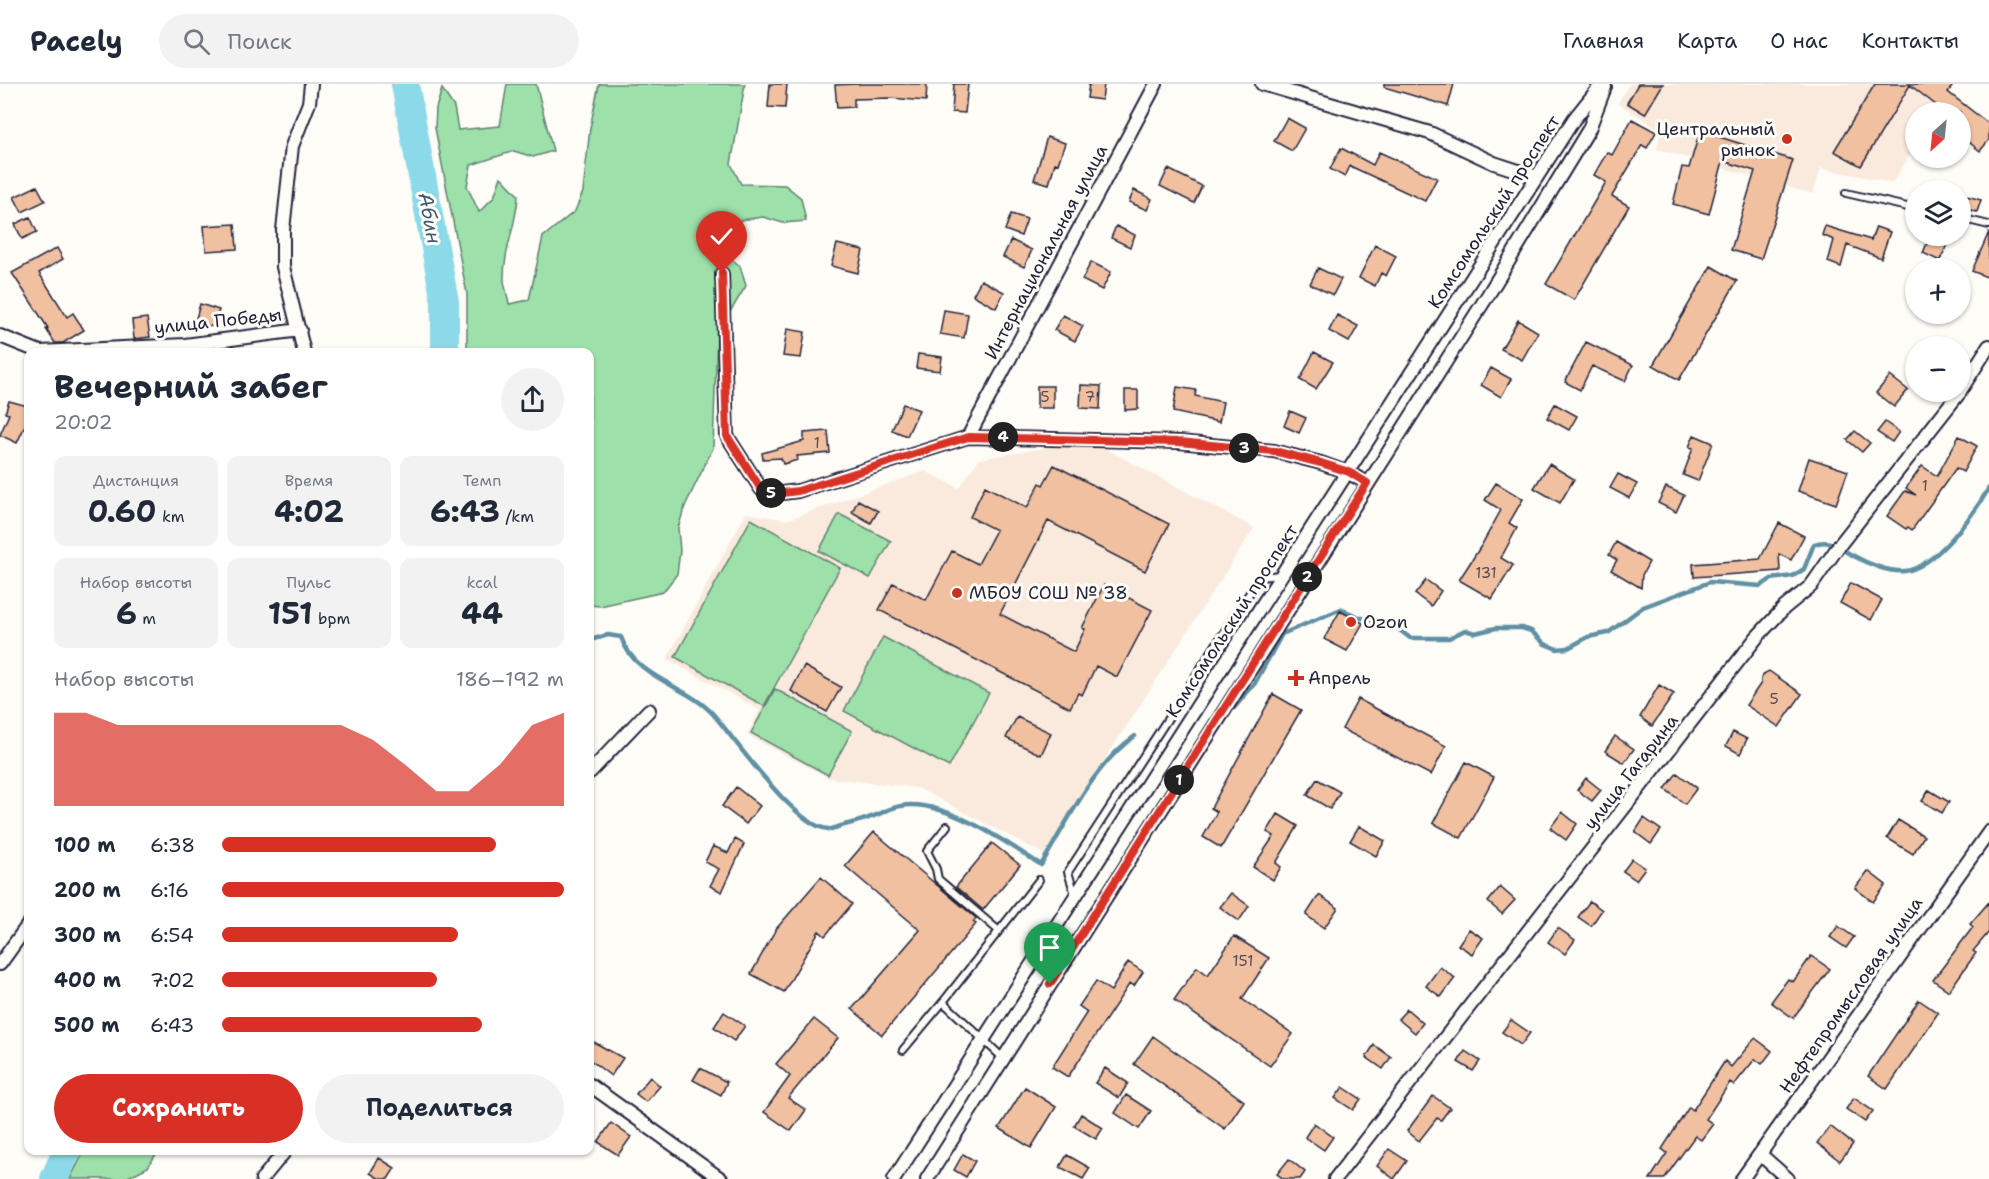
<!DOCTYPE html>
<html lang="ru">
<head>
<meta charset="utf-8">
<style>
  :root { --surface:#fff; --page:#f2f2f3; --text:#1f2937; --muted:#747a83; --line:#e0e1e3; --accent:#d93025 }
  body { margin:0; font-family:"Shantell Sans",sans-serif; background:var(--page); color:var(--text); height:100vh; display:flex; flex-direction:column; font-size:22px; white-space:nowrap }
  * { box-sizing:border-box; margin:0 }
  p { font-size:20px; color:var(--muted) }
  .icon { flex:none; width:33px; height:33px; fill:none; stroke:currentColor; stroke-width:2; stroke-linecap:round; stroke-linejoin:round }
  .map { position:relative; flex:1; overflow:hidden }
  .side { position:absolute; left:24px; top:264px; width:570px; height:807px; display:flex; flex-direction:column; background:var(--surface); border-radius:12px; box-shadow:0 2px 4px #0004 }
  .side>* { flex:none }
  .needle { width:39px; rotate:207deg }
  .controls { position:absolute; left:1905px; top:18px; display:grid; gap:12px }
  .controls a { display:grid; place-items:center; width:66px; height:66px; border-radius:50%; background:var(--surface); box-shadow:0 2px 4px #0004; font-size:30px }
  .pin { position:absolute; display:grid; place-items:center; width:51px; height:51px; color:#fff; margin:-62px -26px; border-radius:50% 50% 50% 0; rotate:-45deg; box-shadow:0 0 6px #0007 }
  .pin .icon { rotate:45deg }
  .km { position:absolute; width:30px; height:30px; margin:-15px; border-radius:50%; background:#222; color:#fff; font-size:16px; line-height:30px; text-align:center }
  .round { display:grid; place-items:center; flex:none; width:63px; height:63px; border-radius:32px; background:var(--page) }
  .summary { display:flex; align-items:center; justify-content:space-between; height:102px; padding:0 30px }
  h1 { font-size:33px; font-weight:700; line-height:45px }
  .figures { display:grid; grid-template-columns:repeat(3,1fr); gap:9px; height:102px; padding:6px 30px }
  .figures div { display:grid; align-content:center; border-radius:12px; background:var(--page); text-align:center }
  .figures b { font-size:30px; font-weight:700 }
  .figures small { font-size:16px; font-weight:400 }
  .figures p { font-size:16px }
  .chart { height:168px; padding:12px 30px }
  .chart p { display:flex; justify-content:space-between }
  .chart svg { width:100%; height:108px; margin-top:6px; fill:var(--accent); opacity:.7 }
  .primary-button { display:flex; gap:12px; margin-top:auto; padding:12px 30px }
  .primary-button a { flex:1; height:69px; border-radius:36px; background:var(--accent); color:#fff; font-size:24px; font-weight:700; line-height:69px; text-align:center }
  .primary-button a+a { background:var(--page); color:var(--text) }
  ul { padding:0 30px; list-style:none; font-size:20px }
  li { display:grid; grid-template-columns:96px 72px 1fr; align-items:center; height:45px }
  li i { height:15px; border-radius:8px; background:var(--accent) }
  header { display:flex; align-items:center; gap:36px; box-sizing:border-box; height:84px; padding:0 30px; background:var(--surface); border-bottom:2px solid var(--line) }
  header strong { font-size:28px }
  nav { display:flex; gap:33px; margin-inline-start:auto; font-size:21px }
  .search { width:420px; height:54px; background:var(--page); display:flex; align-items:center; gap:15px; box-sizing:border-box; padding:0 21px; border-radius:33px; color:var(--muted); font-size:22px }
  .map>svg:first-child { display:block }
</style>
</head>
<body>
<header>
<strong>Pacely</strong>
<div class="search"><svg class="icon" aria-label="search" viewBox="0 0 24 24"><circle cx="10" cy="10" r="6"/><path d="M15 15l6 6"/></svg>Поиск</div>
<nav><a>Главная</a><a>Карта</a><a>О нас</a><a>Контакты</a></nav>
</header>
<div class="map">
<svg width="1989" height="1095" viewBox="0 0 1989 1095">
  <rect width="100%" height="100%" fill="#fdfcf7"/>
  <filter id="ink" filterUnits="userSpaceOnUse"><feTurbulence type="fractalNoise" baseFrequency=".0167" numOctaves="2"/><feDisplacementMap in="SourceGraphic" scale="12" xChannelSelector="R" yChannelSelector="G"/><feConvolveMatrix kernelMatrix="1 2 1 2 8 2 1 2 1" color-interpolation-filters="sRGB"/></filter>
  <g filter="url(#ink)">
    <path fill="#f9eadd" d="M1629,0H1948L1953,4L1937,28H1916L1915,63L1892,99L1821,84L1813,110L1657,65L1661,47L1618,19Z
      M1062,361L1104,364L1254,444L1044,770L918,704L829,694L747,651L760,626L667,575L746,429L787,436L925,387L959,404L979,375Z"/>
    <path fill="#9de0aa" stroke="#608172" stroke-width="1.5" d="M507,0H536L553,67L533,73L514,67L471,81L467,102L479,128L494,113L501,93L518,111C517,140 503,167 504,197C505,204 508,213 509,220L529,216L543,153L575,127L583,108L590,44L599,0H745L731,80L741,100L785,101L801,114L806,137L783,139L763,133L741,136L724,146L723,168L740,182L746,202L717,249L713,364L685,422L678,444L680,467L677,490L663,508L600,522L590,521V268H467V210L435,44L436,24L442,5L454,23L458,46L500,42Z
      M839,430L891,457L870,494L819,467Z
      M751,435L840,484L764,622L675,573Z
      M883,553L989,609L949,683L844,627Z
      M775,605L852,647L828,691L751,649Z
      M84,1067V1066L158,1067L148,1083L124,1095H70Z"/>
    <g fill="none" stroke-linecap="round" stroke-linejoin="round">
      <path stroke="#6190a3" stroke-width="4.5" d="M590,556L608,551L621,553C635,595 687,601 713,630C736,656 794,742 828,745C831,746 837,743 841,742C851,739 862,737 871,733C881,730 891,723 901,722C942,714 1008,759 1041,781C1068,738 1092,682 1135,652
        M1234,624L1255,599L1282,550L1341,525L1359,533L1397,544L1410,554H1449L1465,546L1475,549L1496,544H1522L1531,547L1545,560L1557,565L1568,564L1588,553L1608,549L1643,523L1710,498L1761,502L1771,495L1793,492L1804,485L1814,460C1831,454 1838,464 1852,471C1866,479 1889,489 1905,487C1935,484 1975,428 1989,404"/>
      <path stroke="#8bd9e9" stroke-width="28" d="M405,0L445,218V268
        M54,1095L67,1066"/>
    </g>
    <path fill="#f0c0a0" stroke="#22223b" stroke-width="1.5" d="M770,0H787L785,24L768,23Z
      M856,0H927L926,17L890,14L854,15V23L837,24L835,1Z
      M954,0H968L965,29L952,28Z
      M1089,0H1104L1102,16L1087,14Z
      M1384,0H1454L1448,22L1384,3Z
      M1638,0H1663L1645,30L1627,19Z
      M1875,0H1954L1948,8L1989,40V56L1980,67L1960,51V28H1945L1910,1L1861,82L1834,67Z
      M1287,34L1305,44L1292,67L1274,57Z
      M1632,35L1656,48L1647,64L1642,61L1612,112L1629,122L1574,216L1546,200L1606,98L1594,91L1607,68L1612,71Z
      M1700,47L1793,76L1761,175L1731,166L1755,87L1723,77L1709,130L1673,120L1682,83L1689,84Z
      M1047,53L1065,59L1058,80L1055,79L1049,100L1034,96Z
      M1341,64L1373,81L1379,68L1437,94L1425,117L1350,82L1345,93L1330,85Z
      M1168,85L1202,102L1194,119L1160,102Z
      M37,102L45,117L22,128L14,113Z
      M1134,106L1152,115L1147,126L1129,118Z
      M1960,110L1981,116L1977,128L1960,123Z
      M1011,130L1027,135L1021,152L1005,146Z
      M30,133L37,148L22,155L15,140Z
      M235,140L237,165L206,167L204,142Z
      M1116,142L1135,151L1130,163L1111,154Z
      M1825,142L1871,156L1876,143L1890,148L1881,174L1847,161L1841,183L1828,178L1834,156L1822,151Z
      M1989,148V194L1972,187Z
      M1930,152L1948,158L1940,177L1923,169Z
      M1011,156L1032,166L1024,183L1003,173Z
      M837,160L863,166L858,189L831,182Z
      M1375,161L1396,172L1386,192L1381,189L1375,202L1359,194Z
      M57,164L63,175L39,189L67,233L73,229L84,246L63,259H55L46,245L48,244L12,189Z
      M1091,178L1111,188L1102,206L1082,196Z
      M1711,182L1737,197L1679,296L1653,281Z
      M1318,184L1341,195L1333,211L1310,200Z
      M981,196L1004,208L996,224L973,211Z
      M200,220L219,226L214,243L195,238Z
      M944,226L968,230L964,254L940,250Z
      M1063,231L1083,242L1075,257L1054,246Z
      M1337,231L1358,242L1349,258L1329,247Z
      M147,234L150,253L134,255L132,236Z
      M1518,236L1538,248L1522,276L1501,265Z
      M787,245L805,248L801,274L783,272Z
      M1586,258L1633,281L1625,297L1592,282L1580,306L1565,298Z
      M1314,268L1333,278L1316,305L1300,296Z
      M918,270L942,273L940,287L916,284Z
      M1491,284L1511,295L1501,313L1481,301Z
      M1890,292L1908,306L1894,323L1876,309Z
      M1081,301L1101,302L1100,325L1080,324Z
      M1037,302H1053V324H1037Z
      M1177,303L1196,306L1195,312L1223,318L1219,338L1173,328Z
      M1125,306H1138V325L1125,326Z
      M9,317L28,322V335L17,359L0,351L9,330L5,329Z
      M903,320L919,326L907,352L892,346Z
      M1555,320L1577,332L1569,346L1547,334Z
      M1290,327L1306,334L1299,349L1284,342Z
      M1885,338L1899,348L1892,358L1877,348Z
      M828,347L830,369L797,372L798,376L783,380L781,374L763,375L762,369L804,357V349Z
      M1855,347L1870,359L1862,368L1847,356Z
      M1694,351L1713,359L1698,397L1683,391L1693,364L1689,363Z
      M1959,352L1977,362L1963,388L1956,384L1912,446L1908,443L1906,445L1887,432L1905,407L1916,411L1906,404L1922,382L1937,392Z
      M1809,374L1848,387L1836,420L1798,407Z
      M1549,380L1574,395L1560,419L1534,404Z
      M1054,381L1169,440L1145,487L1048,437L1000,530L1074,568L1085,545L1082,544L1104,501L1152,526L1117,593L1096,582L1082,611L1078,609L1070,624L879,526L893,499L926,516L952,467L978,480L996,446L970,433L985,402L1027,424L1040,399L1043,401Z
      M1618,390L1637,400L1629,414L1610,404Z
      M1496,399L1523,415L1509,439L1517,444L1501,474L1513,481L1492,515L1459,496L1481,462L1501,426L1485,416Z
      M1666,403L1684,411L1676,428L1658,419Z
      M858,416L878,427L871,439L852,428Z
      M1779,439L1804,452L1791,476L1779,470L1780,487L1694,493L1693,480L1760,475Z
      M1616,458L1649,478L1642,491L1641,504L1611,486L1617,476L1609,471Z
      M1426,496L1441,507L1431,522L1415,510Z
      M1851,499L1882,516L1871,536L1840,519Z
      M1340,527L1363,539L1347,567L1324,555Z
      M804,582L841,603L827,628L791,607Z
      M1769,587L1802,610L1779,643L1746,621L1761,599V594L1765,589Z
      M1659,601L1674,610L1652,642L1640,633Z
      M1273,610L1301,626L1221,764L1203,753L1217,728L1211,724Z
      M1358,615L1446,662L1431,691L1342,645Z
      M1017,633L1051,649L1041,671L1006,654Z
      M1733,648L1747,655L1740,670L1726,662Z
      M1615,652L1634,665L1624,679L1605,667Z
      M1466,678L1494,693L1461,754L1433,739Z
      M1677,689L1697,704L1685,720L1665,705Z
      M1586,694L1601,706L1592,717L1577,706Z
      M1317,695L1340,708L1330,725L1307,711Z
      M736,703L760,722L746,740L722,722Z
      M1929,706L1949,718L1942,729L1922,717Z
      M1562,728L1577,740L1566,756L1550,744Z
      M1278,730L1298,742L1276,779L1281,783L1273,796L1253,783L1274,752L1267,748Z
      M1644,734L1661,746L1651,760L1635,748Z
      M1898,736L1924,752L1913,770L1887,754Z
      M1359,742L1385,757L1376,772L1350,757Z
      M874,748L976,834L973,838L976,840L882,951L852,925L920,846L845,782Z
      M735,755L744,760L722,808L710,802L719,785L705,778L713,762L728,769Z
      M992,759L1020,781L983,826L956,803Z
      M1632,775L1645,784L1636,796L1623,787Z
      M1868,787L1886,801L1873,818L1855,804Z
      M821,793L852,820L825,852L819,847L784,908L751,890L776,845Z
      M1500,803L1515,816L1502,830L1488,818Z
      M1231,809L1249,822L1239,837L1220,823Z
      M1319,811L1338,824L1324,844L1306,831Z
      M1590,817L1602,826L1591,842L1578,833Z
      M1989,818V848L1973,867L1976,869L1949,907L1933,896L1973,843L1970,840Z
      M1838,842L1854,853L1846,864L1830,853Z
      M1558,844L1575,856L1565,870L1548,858Z
      M1469,845L1483,854L1472,870L1458,861Z
      M1234,852L1269,874L1242,915L1293,950L1270,982L1174,916L1197,883L1208,891Z
      M1811,872L1830,885L1793,934L1771,918L1788,895L1793,898Z
      M1128,878L1143,888L1134,902L1130,899L1068,993L1052,983L1087,928L1079,922L1096,897L1111,907Z
      M1440,883L1455,894L1441,913L1426,902Z
      M1919,916L1938,929L1887,1005L1868,992Z
      M1407,925L1423,939L1415,949L1398,935Z
      M724,928L745,942L734,957L714,943Z
      M814,935L838,954L788,1014L806,1026L791,1047L764,1028L790,992L776,980Z
      M1511,936L1530,949L1521,961L1502,948Z
      M1153,952L1244,1017L1225,1045L1134,980Z
      M1755,954L1772,967L1762,980L1755,975L1734,1001L1730,998L1706,1035L1713,1040L1701,1056L1695,1052L1664,1095H1650L1667,1069L1662,1065L1689,1023L1693,1026L1725,977L1731,983Z
      M590,956L623,974L611,992L590,976Z
      M1374,961L1391,973L1383,985L1366,973Z
      M1465,967L1480,977L1473,987L1458,978Z
      M700,984L727,998L721,1011L693,996Z
      M1105,984L1128,999L1119,1014L1095,999Z
      M650,993L660,1002L646,1018L636,1010Z
      M1025,1003L1056,1023L1031,1064L999,1044Z
      M1343,1003L1361,1015L1353,1026L1335,1014Z
      M1126,1011L1151,1027L1139,1045L1115,1029Z
      M1433,1012L1450,1024L1441,1036L1437,1034L1419,1057L1407,1047Z
      M1854,1014L1873,1027L1865,1038L1846,1025Z
      M1081,1030L1103,1044L1096,1055L1074,1042Z
      M611,1039L631,1053L618,1071L598,1058Z
      M1314,1039L1333,1053L1324,1066L1305,1053Z
      M1830,1042L1853,1060L1840,1077L1817,1059Z
      M1389,1065L1407,1077L1394,1095L1377,1082Z
      M963,1070L975,1077L966,1093L954,1086Z
      M1067,1071L1090,1084L1083,1095L1060,1083Z
      M379,1074L395,1084L388,1095H380L370,1089Z
      M1289,1075L1305,1088L1300,1095H1284L1277,1090Z"/>
    <g fill="none" stroke-linecap="round" stroke-linejoin="round">
      <defs>
        <path id="service" d="M1846,109L1916,125
          M1960,134L1989,141
          M947,742L927,767L936,785L938,795L999,847
          M1075,810L1068,788L1260,493L1280,491
          M943,918L1039,796
          M903,966L943,918L1003,974"/>
        <path id="minor" d="M1262,0L1430,49L1494,79L1537,93
          M722,190L727,352L761,405L774,410L798,407L968,353L1179,358L1274,367L1321,379L1349,389L1367,399
          M0,252L40,268L185,261L300,246
          M304,268L283,183V146L292,62L309,19L311,0
          M1960,307L1989,262
          M968,353L1156,0
          M590,688L649,626
          M0,880L28,841
          M590,1001L721,1095
          M1761,1071L1788,1095
          M262,1095L286,1066
          M894,1095L1574,35L1602,0
          M927,1095L1488,211L1589,45L1605,3
          M1335,1095L1757,553L1784,524L1811,502L1838,463L1960,308
          M1742,1095L1989,748"/>
      </defs>
      <use href="#service" stroke="#22223b" stroke-width="10"/>
      <use href="#minor" stroke="#22223b" stroke-width="16"/>
      <use href="#service" stroke="#fdfcf7" stroke-width="6"/>
      <use href="#minor" stroke="#fdfcf7" stroke-width="12"/>
    </g>
  </g>
  <g fill="none" stroke-linecap="round" stroke-linejoin="round" filter="url(#ink)">
    <defs>
      <path id="route" d="M722,189L727,352L761,405L774,410L798,407L968,353L1179,358L1274,367L1321,379L1349,388L1367,399L1050,900"/>
    </defs>
    <use href="#route" stroke="#fff" stroke-width="12"/>
    <use href="#route" stroke="#d93025" stroke-width="8"/>
  </g>
  <g fill="#c8321e" stroke="#fdfcf7" stroke-width="2">
    <circle cx="1787" cy="55" r="6"/>
    <circle cx="957" cy="509" r="6"/>
    <circle cx="1351" cy="538" r="6"/>
    <path d="M1293 585h6v6h6v6h-6v6h-6v-6h-6v-6h6z"/>
  </g>
  <g text-anchor="middle" stroke-width="6" stroke-linejoin="round" paint-order="stroke">
    <g font-size="15" fill="#564a54">
      <text x="1045" y="318">5</text>
      <text x="1090" y="318">7</text>
      <text x="817" y="364">1</text>
      <text x="1925" y="407">1</text>
      <text x="1486" y="494">131</text>
      <text x="1774" y="620">5</text>
      <text x="1243" y="882">151</text>
    </g>
    <g font-size="18" fill="#22223b" stroke="#fdfcf7" text-anchor="start">
      <text x="1775" y="51" text-anchor="end">Центральный<tspan x="1775" dy="21">рынок</tspan></text>
      <text x="969" y="515">МБОУ СОШ № 38</text>
      <text x="1363" y="544">Ozon</text>
      <text x="1308" y="600">Апрель</text>
    </g>
    <g font-size="18" fill="#22223b" stroke="#fdfcf7">
      <text transform="translate(1494 128) rotate(-57)" y="6">Комсомольский проспект</text>
      <text transform="translate(1046 168) rotate(-62)" y="6">Интернациональная улица</text>
      <text transform="translate(218 237) rotate(-6)" y="6">улица Победы</text>
      <text transform="translate(1232 537) rotate(-57)" y="6">Комсомольский проспект</text>
      <text transform="translate(1631 688) rotate(-52)" y="6">улица Гагарина</text>
      <text transform="translate(1851 911) rotate(-55)" y="6">Нефтепромысловая улица</text>
    </g>
    <g font-size="20" font-style="italic" fill="#42596f" stroke="#fdfcf7">
      <text transform="translate(430 134) rotate(79)" y="7">Абин</text>
    </g>
  </g>
</svg>
<div class="controls">
<a><svg class="needle" viewBox="-14 -14 28 28"><path d="M0-13l5 13h-10z" fill="#e53935"/><path d="M0 13l5-13h-10z" fill="#747a83"/></svg></a>
<a><svg class="icon" aria-label="layers" viewBox="0 0 24 24"><path d="M12 4l9 5-9 5-9-5zM3 14l9 5 9-5"/></svg></a>
<a>+</a>
<a>−</a>
</div>
<div class="pin" style="left:1050px;top:900px;background:#1e9e55"><svg class="icon" aria-label="arrive" viewBox="0 0 24 24"><path d="M6 21V4h12l-3 4 3 4H6"/></svg></div>
<div class="pin" style="left:722px;top:189px;background:#d93025"><svg class="icon" aria-label="check" viewBox="0 0 24 24"><path d="M5 12l5 5 9-10"/></svg></div>
<b class="km" style="left:1179px;top:696px">1</b>
<b class="km" style="left:1307px;top:493px">2</b>
<b class="km" style="left:1244px;top:364px">3</b>
<b class="km" style="left:1003px;top:353px">4</b>
<b class="km" style="left:771px;top:409px">5</b>
<section class="side">
<div class="summary"><div><h1>Вечерний забег</h1><p>20:02</p></div><a class="round"><svg class="icon" aria-label="share" viewBox="0 0 24 24"><path d="M12 15V3M7 8l5-5 5 5M5 13v7h14v-7"/></svg></a></div>
<div class="figures">
<div><p>Дистанция</p><b>0.60<small> km</small></b></div>
<div><p>Время</p><b>4:02</b></div>
<div><p>Темп</p><b>6:43<small> /km</small></b></div>
</div>
<div class="figures">
<div><p>Набор высоты</p><b>6<small> m</small></b></div>
<div><p>Пульс</p><b>151<small> bpm</small></b></div>
<div><p>kcal</p><b>44</b></div>
</div>
<div class="chart"><p><span>Набор высоты</span>186–192 m</p>
<svg viewBox="0 0 160 44" preserveAspectRatio="none"><path d="M0 44V6L10 6L20 11L30 11L40 11L50 11L60 11L70 11L80 11L90 11L100 17L110 27L120 38L130 38L140 27L150 11L160 6V44z"/></svg>
</div>
<ul>
<li><b>100 m</b>6:38<i style="width:80%"></i></li>
<li><b>200 m</b>6:16<i style="width:100%"></i></li>
<li><b>300 m</b>6:54<i style="width:69%"></i></li>
<li><b>400 m</b>7:02<i style="width:63%"></i></li>
<li><b>500 m</b>6:43<i style="width:76%"></i></li>
</ul>
<div class="primary-button"><a>Сохранить</a><a>Поделиться</a></div>
</section>
</div>
</body>
</html>
